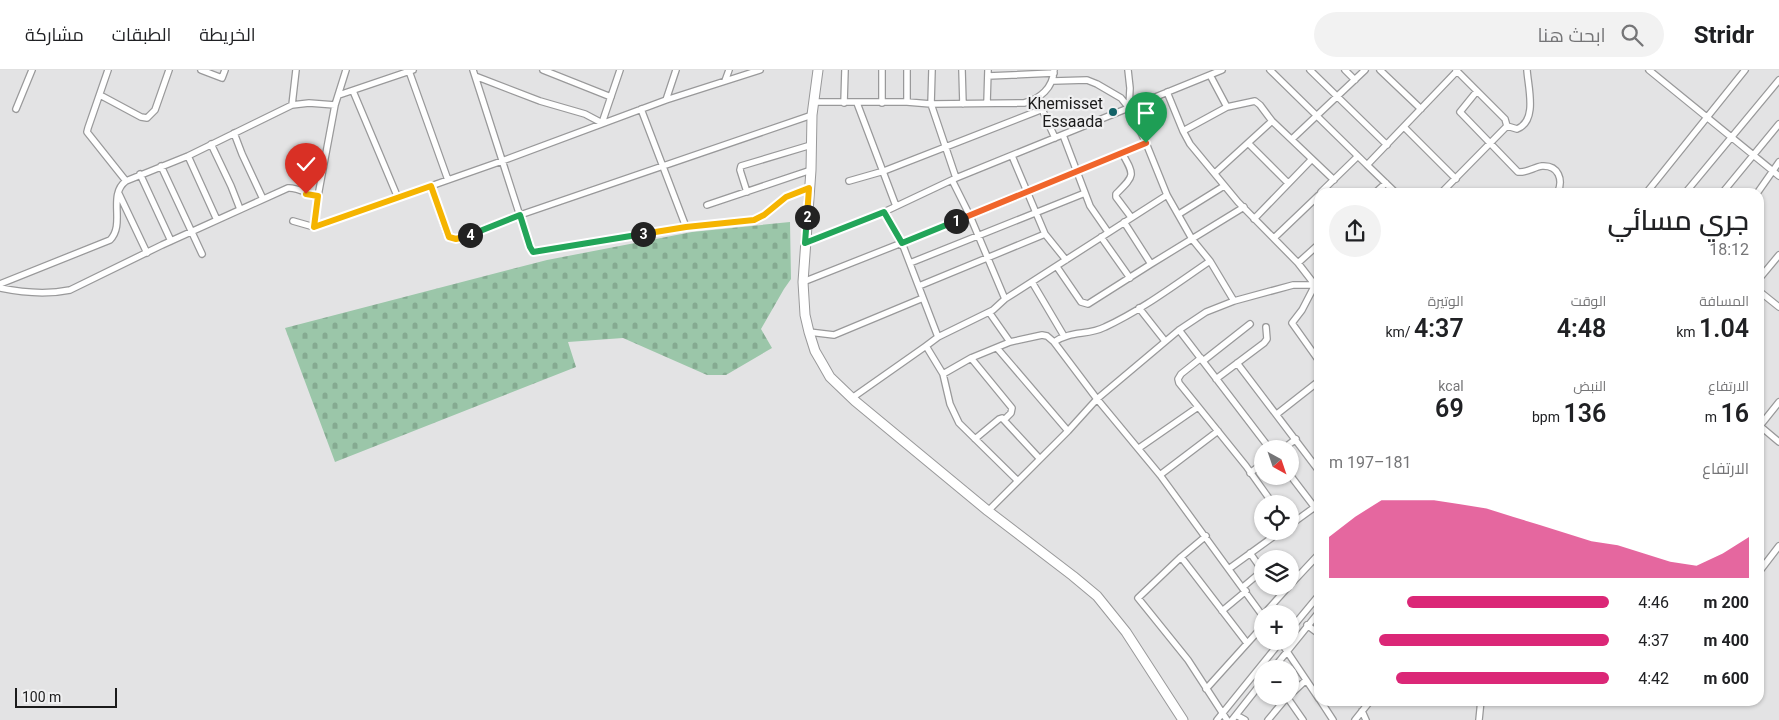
<!DOCTYPE html>
<html lang="ar">
<head>
<meta charset="utf-8">
<style>
  :root { --surface:#fff; --page:#f2f2f2; --text:#202124; --muted:#757577; --line:#e0e0e0; --accent:#db2777 }
  body { margin:0; font-family:Roboto,Cairo,sans-serif; background:var(--page); color:var(--text); direction:rtl; height:100vh; display:flex; flex-direction:column; font-size:19px; white-space:nowrap }
  * { box-sizing:border-box; margin:0 }
  p { font-size:16px; color:var(--muted) }
  .icon { flex:none; width:28px; height:28px; fill:none; stroke:currentColor; stroke-width:2; stroke-linecap:round; stroke-linejoin:round }
  .map { position:relative; flex:1; overflow:hidden; direction:ltr }
  .side { position:absolute; left:1314px; top:118px; width:450px; height:518px; display:flex; flex-direction:column; background:var(--surface); border-radius:15px; box-shadow:0 1px 4px #0004; direction:rtl }
  .side>* { flex:none }
  .needle { width:32px; rotate:140deg }
  .controls { position:absolute; left:1254px; top:370px; display:grid; gap:10px }
  .controls a { display:grid; place-items:center; width:45px; height:45px; border-radius:50%; background:var(--surface); box-shadow:0 1px 4px #0004; font-size:25px }
  .scale { position:absolute; left:15px; bottom:12px; width:102px; box-sizing:border-box; padding-left:5px; border:2px solid #1b1b1b; border-top:0; font-size:14px; line-height:18px; white-space:nowrap; color:#1b1b1b; -webkit-text-stroke:4px #f0f0f1; paint-order:stroke }
  .pin { position:absolute; display:grid; place-items:center; width:42px; height:42px; color:#fff; margin:-51px -21px; border-radius:50% 50% 50% 0; rotate:-45deg; box-shadow:0 0 5px #0007 }
  .pin .icon { rotate:45deg }
  .km { position:absolute; width:25px; height:25px; margin:-12px; border-radius:50%; background:#222; color:#fff; font-size:14px; line-height:25px; text-align:center }
  .round { display:grid; place-items:center; flex:none; width:52px; height:52px; border-radius:26px; background:var(--page) }
  .headline { display:flex; align-items:center; justify-content:space-between; height:85px; padding:0 15px }
  h1 { font-size:28px; font-weight:600; line-height:38px }
  .metrics { display:grid; grid-template-columns:repeat(3,1fr); gap:8px; height:85px; padding:5px 15px }
  .metrics div { display:grid; align-content:center }
  .metrics b { font-size:25px; font-weight:600 }
  .metrics small { font-size:14px; font-weight:400 }
  .metrics p { font-size:14px }
  .chart { height:140px; padding:10px 15px }
  .chart p { display:flex; justify-content:space-between }
  .chart svg { width:100%; height:90px; margin-top:5px; fill:var(--accent); opacity:.7 }
  ul { padding:0 15px; list-style:none; font-size:16px }
  li { display:grid; grid-template-columns:80px 60px 1fr; align-items:center; height:38px }
  li i { height:12px; border-radius:6px; background:var(--accent) }
  header { display:flex; align-items:center; gap:30px; box-sizing:border-box; height:70px; padding:0 25px; background:var(--surface); border-bottom:1px solid var(--line) }
  header strong { font-size:24px }
  nav { display:flex; gap:28px; margin-inline-start:auto; font-size:18px }
  .search { width:350px; height:45px; background:var(--page); display:flex; align-items:center; gap:12px; box-sizing:border-box; padding:0 18px; border-radius:28px; color:var(--muted); font-size:19px }
  .map>svg:first-child { display:block }
</style>
</head>
<body>
<header>
<strong>Stridr</strong>
<div class="search"><svg class="icon" aria-label="search" viewBox="0 0 24 24"><circle cx="10" cy="10" r="6"/><path d="M15 15l6 6"/></svg>ابحث هنا</div>
<nav><a>الخريطة</a><a>الطبقات</a><a>مشاركة</a></nav>
</header>
<div class="map">
<svg width="1779" height="650" viewBox="0 0 1779 650">
  <defs>
    <pattern id="cemetery-stones" width="16" height="16" patternUnits="userSpaceOnUse" patternTransform="scale(1.25)"><rect width="16" height="16" fill="#9bc6a9"/><path d="M2 7V4a2 2 0 0 1 4 0v3zM10 15v-3a2 2 0 0 1 4 0v3z" fill="#85aa91"/></pattern>
  </defs>
  <rect width="100%" height="100%" fill="#e3e3e4"/>
  <path fill="url(#cemetery-stones)" d="M790,152L791,209L784,219L761,259L772,278L726,305H707L623,268L568,272L576,297L335,392L285,258L547,190L692,162Z"/>
  <g fill="none" stroke-linecap="round" stroke-linejoin="round">
    <defs>
      <path id="street" d="M108,0L88,58L87,62L126,111
        M201,0L222,8L225,0
        M473,0L530,177L533,182L686,157L754,150L764,145L786,127L809,118
        M543,0L611,27
        M932,0L931,34L956,108
        M962,0L963,34
        M1128,0L1130,18L1129,38
        M1270,0L1367,95L1457,1L1456,0
        M1310,0L1387,75
        M1345,0L1355,10
        M1380,0L1421,39
        M1649,0L1779,106
        M409,1L448,110
        M1210,5L1227,37
        M475,6L540,31L585,44L602,53L620,0
        M988,6L1054,3
        M725,11L729,0
        M1053,11L1087,10L1097,14L1121,28L1129,38L1146,73L1167,125L1192,169L1210,191L1234,231
        M353,21L398,128
        M1477,21L1460,42L1461,43L1518,102C1527,103 1534,97 1542,96C1559,95 1563,110 1558,122
        M1167,22L1183,61L1190,74L1238,132L1298,193L1315,215L1302,240L1292,253L1319,291
        M100,25L141,47L147,48L155,40L169,0
        M339,25L413,0
        M1037,28L1055,68
        M666,30L676,0
        M814,32H907L931,34L1024,33C1040,29 1053,18 1054,0
        M907,32V0
        M844,33L845,0
        M857,33L896,136
        M882,33V0
        M987,33L988,0
        M292,35L296,0
        M16,39L32,0
        M641,39L686,157
        M1507,56L1517,59C1538,51 1528,17 1527,0
        M1404,57L1456,109
        M1183,61L1227,37L1255,31L1260,35L1272,51L1334,110
        M234,63L242,84L263,129
        M1063,65L1090,136L1108,162
        M1292,69L1365,0
        M1248,73L1288,113
        M211,74L231,116L240,139
        M1122,83C1135,106 1135,105 1116,124V127L1131,147
        M188,86L217,150
        M1012,86L1045,164L1066,190
        M1367,95L1395,122
        M161,96L202,184
        M1215,103L1272,51
        M140,104L171,171
        M952,110L970,146L1005,229L1167,125
        M849,111L884,101L1043,39
        M431,116L447,164L451,168L456,169L520,145L812,45
        M747,122L740,100L741,96L811,75
        M1321,122L1357,87
        M1376,122L1386,113
        M1442,122L1507,56L1505,49L1457,1
        M1647,122L1745,0
        M1686,122L1779,10
        M1723,122L1779,54
        M1758,122L1779,92
        M119,124L147,183
        M707,135L811,100
        M884,142L902,173L938,267L993,240L1005,229
        M1179,144L1224,116
        M1254,149L1312,89
        M293,151L314,157L502,91L666,30L760,0
        M1124,152L1151,194
        M314,157L318,126L335,35L346,0
        M1101,167L1130,208
        M1274,168L1319,125
        M805,173L884,142L956,108L1222,0
        M910,193L1085,123
        M1298,193L1319,174
        M1057,197L1081,232L1088,234L1151,194L1244,137
        M1759,209L1779,185
        M803,212L970,146L1146,73
        M1032,212L1064,266
        M0,214L110,170C126,154 107,125 126,111L188,86L292,35L309,33L335,35
        M919,216L1045,164
        M0,218C24,223 46,225 70,220L162,175L288,118C296,117 309,124 318,126
        M1759,221L1779,237
        M1139,238L1165,271
        M989,242L1010,272
        M1179,260L1270,379
        M809,262L834,265L923,228
        M938,267L926,276L943,304
        M1054,272C1072,260 1087,266 1105,257C1142,240 1176,214 1210,191
        M997,278L1068,361
        M971,288L1012,338L1011,343L1004,350
        M1201,288L1181,304L1178,309L1179,313L1246,396L1273,434
        M1203,291L1250,254
        M1237,293L1319,401
        M1216,309L1264,273L1267,269L1266,257
        M852,328L926,276
        M1277,344L1319,311
        M1760,356L1779,372
        M1759,357L1779,332
        M975,369L999,349L1002,348L1040,389
        M1139,378L1198,337
        M1283,379L1296,369
        M1250,403L1262,394
        M1160,405L1218,361
        M1290,405L1319,443
        M1018,411L959,353L950,334L943,304L971,288L1010,272L1042,265L1047,266L1054,272L1097,329L1160,405L1262,545
        M988,441L1068,361L1097,329L1179,260L1206,242L1234,231L1293,215H1315L1319,217
        M1290,455L1319,434
        M1206,466L1181,487L1138,528L1188,590L1227,650
        M1250,483L1262,500
        M1181,487L1247,573
        M1230,498L1281,461
        M1759,502L1779,476
        M1290,515L1319,484
        M1275,516L1281,525
        M1243,517L1262,501
        M1222,541L1246,521
        M1264,544L1289,516
        M1307,555L1319,564
        M1290,560L1319,525
        M1280,571L1319,629
        M1273,599L1319,542
        M1206,619L1262,557
        M1290,625L1306,610
        M1287,627L1303,650
        M1320,630L1333,650
        M1632,630L1636,632L1639,630
        M1362,641L1366,650
        M1236,645L1245,650
        M1217,650L1281,571
        M1232,650L1262,612
        M1268,650L1288,626
        M1355,650L1371,630
        M1479,650L1481,630"/>
      <path id="secondary" d="M818,0L812,45L811,100L803,212L805,245L809,262L815,281L822,293L830,307L855,331L988,441L1073,506L1097,526L1126,562L1183,650"/>
    </defs>
    <use href="#street" stroke="#99999a" stroke-width="8"/>
    <use href="#secondary" stroke="#99999a" stroke-width="11"/>
    <use href="#street" stroke="#fff" stroke-width="5.5"/>
    <use href="#secondary" stroke="#fff" stroke-width="9"/>
  </g>
  <g fill="none" stroke-linecap="round" stroke-linejoin="round">
    <defs>
      <path id="split-1" d="M956,151L1146,73"/>
      <path id="split-2" d="M807,147L805,173L884,142L902,173L956,151"/>
      <path id="split-3" d="M643,164L686,157L754,150L764,145L786,127L809,118L807,147"/>
      <path id="split-4" d="M470,165L520,145L530,177L533,182L643,164"/>
      <path id="split-5" d="M306,124L318,126L314,157L431,116L449,167L456,169L470,165"/>
    </defs>
    <use href="#split-1" stroke="#fff" stroke-width="10"/>
    <use href="#split-2" stroke="#fff" stroke-width="10"/>
    <use href="#split-3" stroke="#fff" stroke-width="10"/>
    <use href="#split-4" stroke="#fff" stroke-width="10"/>
    <use href="#split-5" stroke="#fff" stroke-width="10"/>
    <use href="#split-1" stroke="#f0652b" stroke-width="6"/>
    <use href="#split-2" stroke="#22a559" stroke-width="6"/>
    <use href="#split-3" stroke="#f5b400" stroke-width="6"/>
    <use href="#split-4" stroke="#22a559" stroke-width="6"/>
    <use href="#split-5" stroke="#f5b400" stroke-width="6"/>
  </g>
  <circle fill="#126267" stroke="#f0f0f1" stroke-width="2" cx="1113" cy="42" r="5"/>
  <g text-anchor="middle" stroke-width="4.5" stroke-linejoin="round" paint-order="stroke">
    <g font-size="16" fill="#1b1b1b" stroke="#f0f0f1" text-anchor="end">
      <text x="1103" y="39">Khemisset<tspan x="1103" dy="18">Essaada</tspan></text>
    </g>
  </g>
</svg>
<div class="controls">
<a><svg class="needle" viewBox="-14 -14 28 28"><path d="M0-13l5 13h-10z" fill="#e53935"/><path d="M0 13l5-13h-10z" fill="#757577"/></svg></a>
<a><svg class="icon" aria-label="locate" viewBox="0 0 24 24"><circle cx="12" cy="12" r="6"/><path d="M12 2v4M12 18v4M2 12h4M18 12h4"/></svg></a>
<a><svg class="icon" aria-label="layers" viewBox="0 0 24 24"><path d="M12 4l9 5-9 5-9-5zM3 14l9 5 9-5"/></svg></a>
<a>+</a>
<a>−</a>
</div>
<div class="scale">100 m</div>
<div class="pin" style="left:1146px;top:73px;background:#1e9e55"><svg class="icon" aria-label="arrive" viewBox="0 0 24 24"><path d="M6 21V4h12l-3 4 3 4H6"/></svg></div>
<div class="pin" style="left:306px;top:124px;background:#d93025"><svg class="icon" aria-label="check" viewBox="0 0 24 24"><path d="M5 12l5 5 9-10"/></svg></div>
<b class="km" style="left:956px;top:151px">1</b>
<b class="km" style="left:807px;top:147px">2</b>
<b class="km" style="left:643px;top:164px">3</b>
<b class="km" style="left:470px;top:165px">4</b>
<section class="side">
<div class="headline"><div><h1>جري مسائي</h1><p>18:12</p></div><a class="round"><svg class="icon" aria-label="share" viewBox="0 0 24 24"><path d="M12 15V3M7 8l5-5 5 5M5 13v7h14v-7"/></svg></a></div>
<div class="metrics">
<div><p>المسافة</p><b>1.04<small> km</small></b></div>
<div><p>الوقت</p><b>4:48</b></div>
<div><p>الوتيرة</p><b>4:37<small> /km</small></b></div>
</div>
<div class="metrics">
<div><p>الارتفاع</p><b>16<small> m</small></b></div>
<div><p>النبض</p><b>136<small> bpm</small></b></div>
<div><p>kcal</p><b>69</b></div>
</div>
<div class="chart"><p><span>الارتفاع</span>181–197 m</p>
<svg viewBox="0 0 160 44" preserveAspectRatio="none"><path d="M0 44V24L10 14L20 6L30 6L40 6L50 8L60 10L70 14L80 18L90 22L100 26L110 28L120 32L130 36L140 38L150 32L160 24V44z"/></svg>
</div>
<ul>
<li><b>200 m</b>4:46<i style="width:72%"></i></li>
<li><b>400 m</b>4:37<i style="width:82%"></i></li>
<li><b>600 m</b>4:42<i style="width:76%"></i></li>
</ul>
</section>
</div>
</body>
</html>
